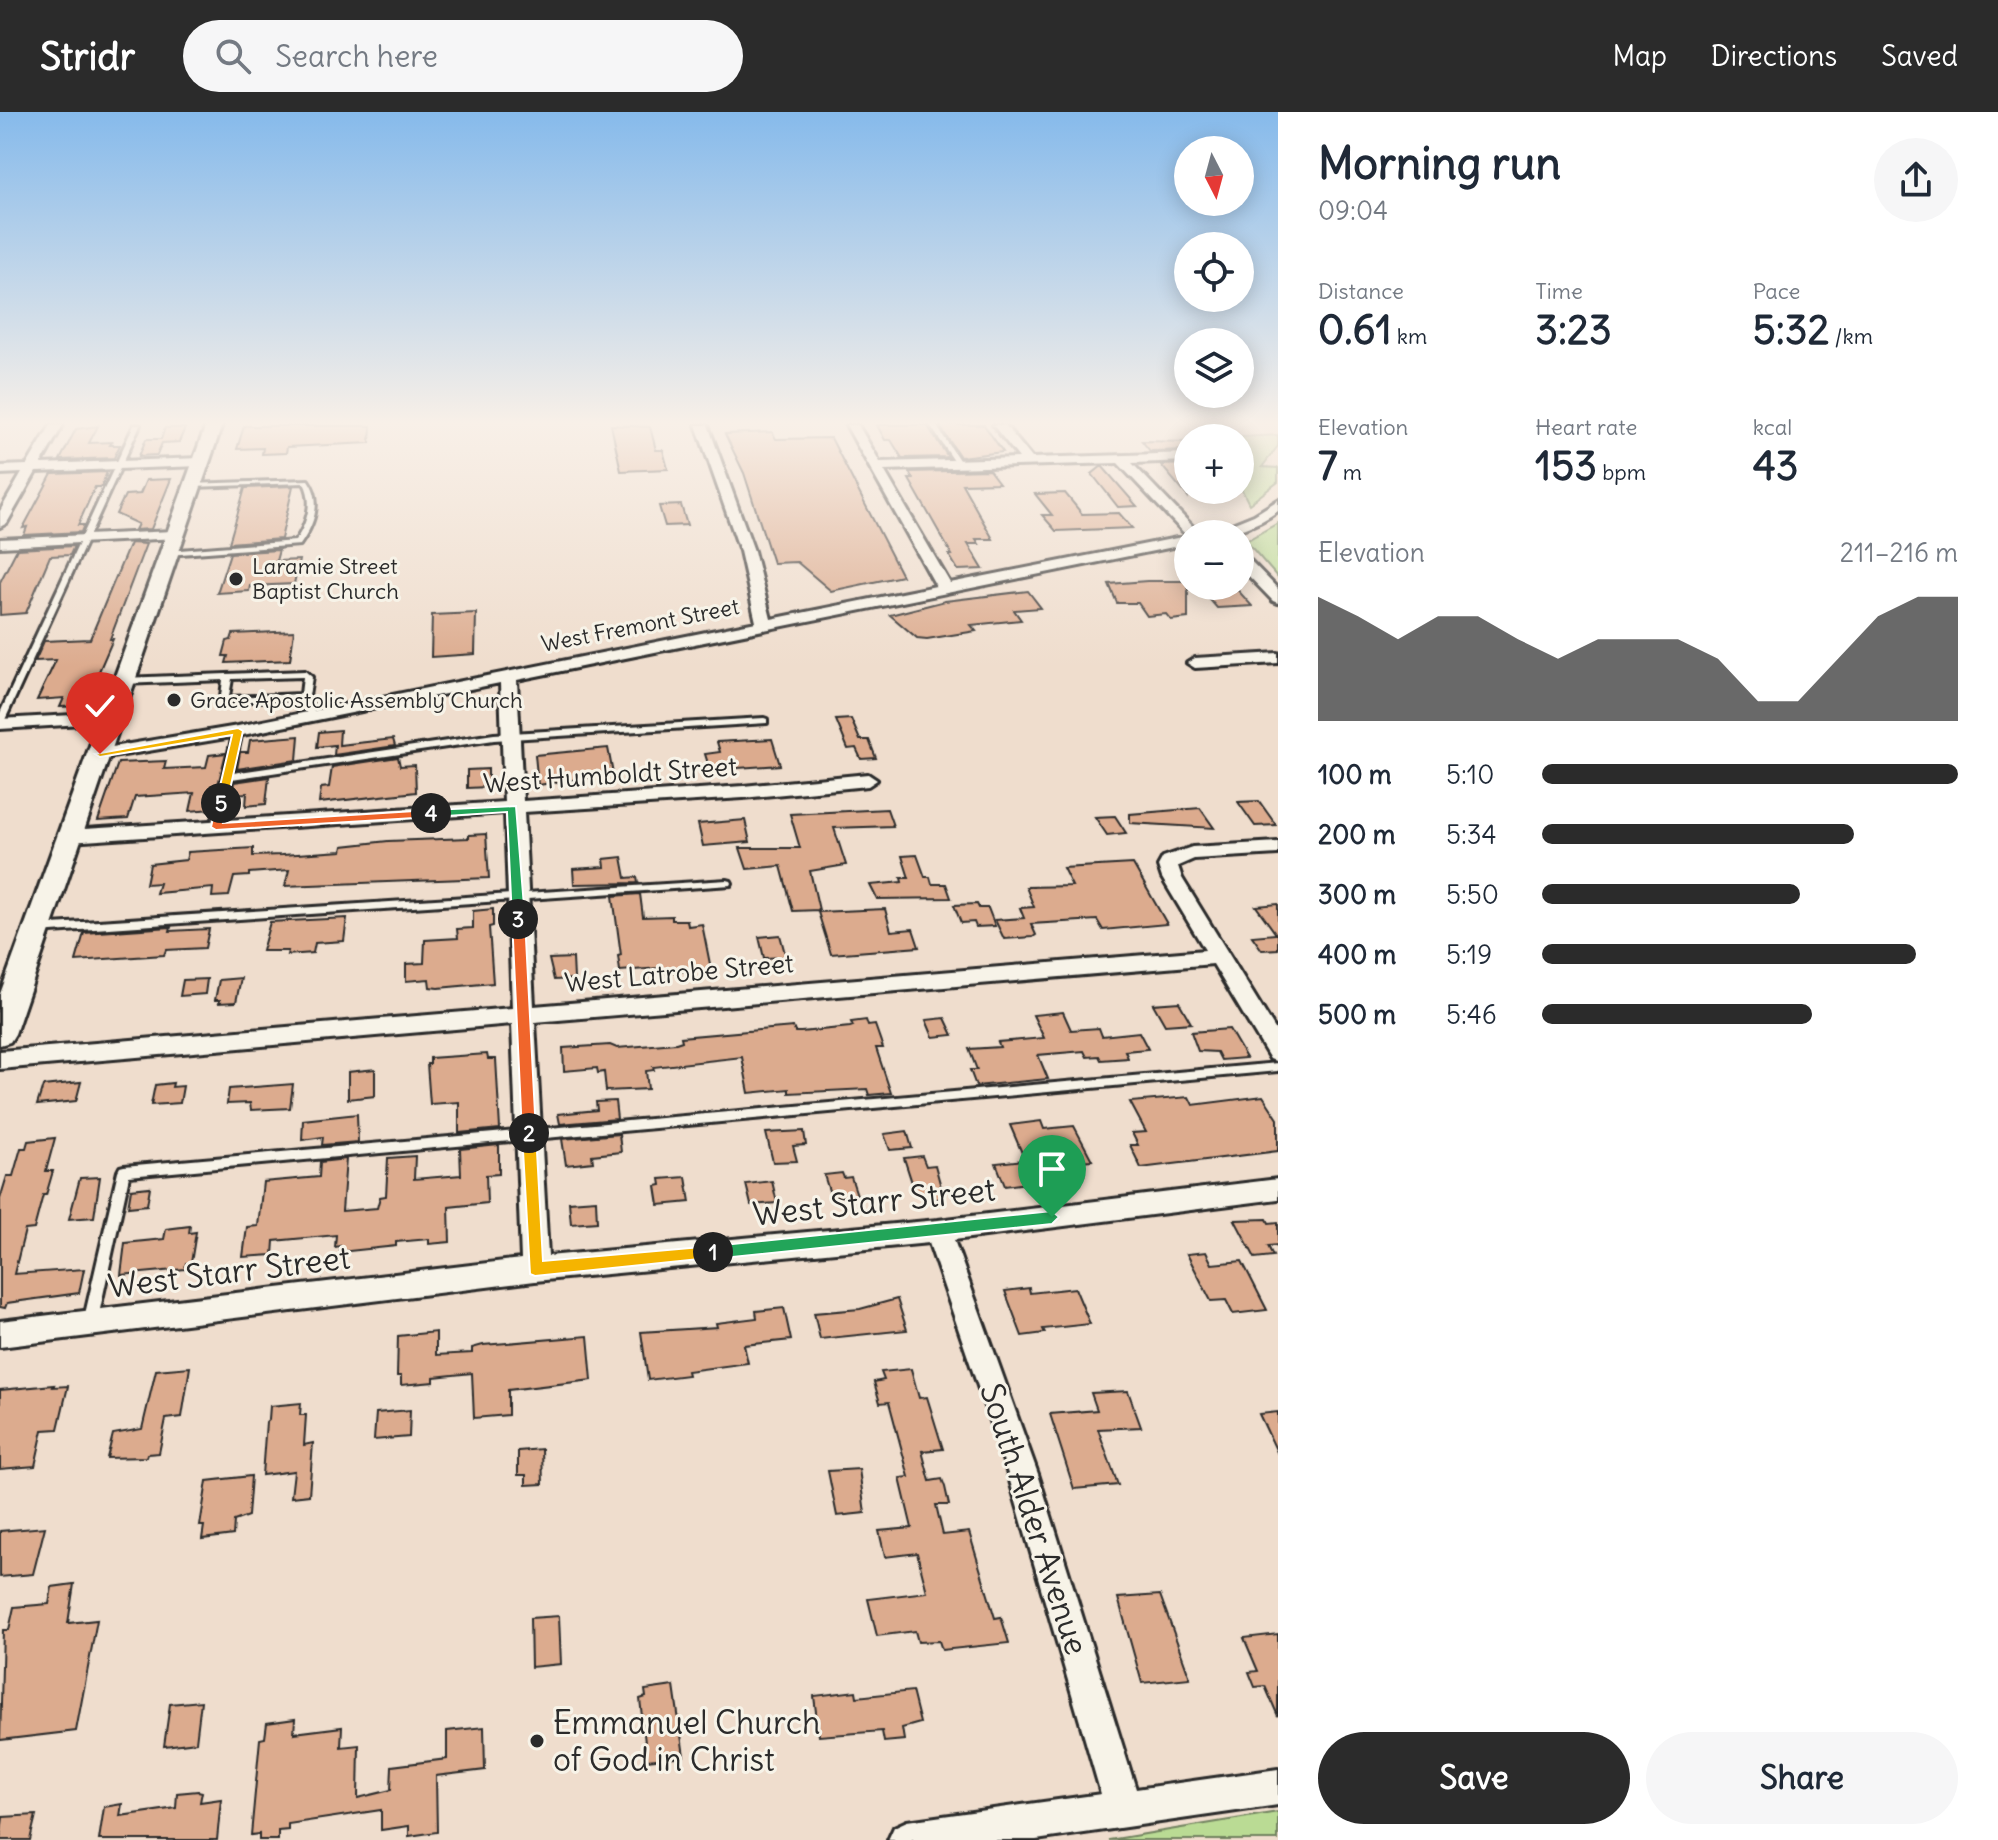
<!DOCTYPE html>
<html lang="en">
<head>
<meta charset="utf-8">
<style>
  :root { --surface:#fff; --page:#f6f6f7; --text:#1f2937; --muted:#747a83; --accent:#2b2b2b }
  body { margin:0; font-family:Delius,sans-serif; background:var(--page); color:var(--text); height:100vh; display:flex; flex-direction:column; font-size:30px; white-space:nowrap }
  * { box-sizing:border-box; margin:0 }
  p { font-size:26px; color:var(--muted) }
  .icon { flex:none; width:44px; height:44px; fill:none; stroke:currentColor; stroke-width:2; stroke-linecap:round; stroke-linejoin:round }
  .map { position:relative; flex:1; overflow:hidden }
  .drawer { display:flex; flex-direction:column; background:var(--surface); width:720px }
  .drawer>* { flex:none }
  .needle { width:52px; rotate:174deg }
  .controls { position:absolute; left:1174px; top:24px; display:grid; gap:16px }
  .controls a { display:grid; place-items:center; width:80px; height:80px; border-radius:50%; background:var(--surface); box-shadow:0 4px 20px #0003; font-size:40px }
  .pin { position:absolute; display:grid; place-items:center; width:68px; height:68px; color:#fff; margin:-82px -34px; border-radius:50% 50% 50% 0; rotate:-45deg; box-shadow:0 0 8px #0007 }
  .pin .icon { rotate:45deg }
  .km { position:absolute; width:40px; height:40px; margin:-20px; border-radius:50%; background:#222; color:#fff; font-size:22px; line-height:40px; text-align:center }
  .round { display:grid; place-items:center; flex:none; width:84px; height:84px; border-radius:42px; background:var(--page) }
  .summary { display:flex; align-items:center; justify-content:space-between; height:136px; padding:0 40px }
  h1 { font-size:44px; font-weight:800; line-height:60px }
  .stats { display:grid; grid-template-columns:repeat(3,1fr); gap:12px; height:136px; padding:8px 40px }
  .stats div { display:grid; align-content:center }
  .stats b { font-size:40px; font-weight:800 }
  .stats small { font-size:22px; font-weight:400 }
  .stats p { font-size:22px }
  .chart { height:224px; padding:16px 40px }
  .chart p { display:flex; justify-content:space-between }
  .chart svg { width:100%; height:144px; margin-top:8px; fill:var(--accent); opacity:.7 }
  .action { display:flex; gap:16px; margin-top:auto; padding:16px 40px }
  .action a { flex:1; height:92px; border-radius:48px; background:var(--accent); color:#fff; font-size:32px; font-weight:800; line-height:92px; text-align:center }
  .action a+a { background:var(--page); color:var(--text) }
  ul { padding:0 40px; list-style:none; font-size:26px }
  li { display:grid; grid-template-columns:128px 96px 1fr; align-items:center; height:60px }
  li i { height:20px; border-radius:10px; background:var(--accent) }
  header { display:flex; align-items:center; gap:48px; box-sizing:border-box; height:112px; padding:0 40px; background:var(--accent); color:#fff }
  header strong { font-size:38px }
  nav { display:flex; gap:44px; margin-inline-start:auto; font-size:28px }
  .search { width:560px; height:72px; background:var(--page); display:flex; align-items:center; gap:20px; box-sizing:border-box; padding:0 28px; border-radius:44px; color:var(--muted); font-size:30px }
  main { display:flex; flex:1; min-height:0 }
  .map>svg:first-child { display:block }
</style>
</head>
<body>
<header>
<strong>Stridr</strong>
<div class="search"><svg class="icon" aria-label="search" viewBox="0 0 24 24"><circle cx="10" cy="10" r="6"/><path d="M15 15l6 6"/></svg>Search here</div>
<nav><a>Map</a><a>Directions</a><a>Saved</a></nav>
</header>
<main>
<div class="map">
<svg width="1278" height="1728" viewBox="0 0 1278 1728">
  <rect width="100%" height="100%" fill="#efddcd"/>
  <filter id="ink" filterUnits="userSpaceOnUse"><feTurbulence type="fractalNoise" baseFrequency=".0125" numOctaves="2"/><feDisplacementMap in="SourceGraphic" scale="16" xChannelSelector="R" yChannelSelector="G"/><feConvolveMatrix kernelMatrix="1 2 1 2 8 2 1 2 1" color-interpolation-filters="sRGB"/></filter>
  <g filter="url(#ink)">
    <path fill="#badb94" stroke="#728360" stroke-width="2" d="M1278,323V334L1262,355L1278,356V370L1249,392L1240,374V326H1225Z
      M1278,411V466L1246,429Z
      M1278,1700V1728H1109Z"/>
    <path fill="#dcab8e" stroke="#2b2b2b" stroke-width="2" d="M611,313L650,315L656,338H663L668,357L621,359Z
      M877,313H927L948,345L902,346L891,328H885Z
      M939,313H984L1003,340L960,345Z
      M98,314L89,331L112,330L110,333H120L114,346L60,348L76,317Z
      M244,314H371L370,331L287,335L286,341L262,342L263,336L237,337Z
      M165,316H185L179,330L162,331L157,343L139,344L146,327H161Z
      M772,320L776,327L831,326L902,464L831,479L797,450L773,451L744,361L725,322Z
      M1142,329L1188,330V338L1150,339Z
      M1188,352V385L1161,353Z
      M1102,354L1137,394L1118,395L1092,362Z
      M989,358L999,371L962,372L993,427H976L979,432H968L983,457L958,458L949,443H952L909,367H913L909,360Z
      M107,360L101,375H95L78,413H84L81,420L24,423L27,415L23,416L52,362Z
      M171,367L151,417L135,418L138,412L116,402L125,383L140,382L146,368Z
      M293,374L281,427L229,431L245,376Z
      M1065,381L1082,402L1119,401L1132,416L1056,419L1042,403H1052L1035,382Z
      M681,393L687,413L665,414L659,394Z
      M130,431L146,432L110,527H113L84,594L60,595L64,586L37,588L56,548L35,549L44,529L90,527Z
      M74,434L70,443L50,444L26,501L0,503V470L17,437Z
      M279,438L276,449L299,448L294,472L250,474L249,479L217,481L230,441Z
      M1147,469H1188V506L1171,508L1166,502L1147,504L1138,491H1117L1109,472Z
      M1198,474H1234L1252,494L1217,496Z
      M1028,479L1041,496L1014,498L1021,508L971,513L976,519L927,527L917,526L890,503L945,489Z
      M476,501L475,542L431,545L432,503Z
      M294,519L290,548L226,551L228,544H223L227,529L231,528L233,522Z
      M851,607L860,628H869L876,646L861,647L856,636L848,637L836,608Z
      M340,618L339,633L393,627L395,634L334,643L335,633L317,635L319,620Z
      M299,624L297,648L237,657L240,640H248L250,628Z
      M772,627L780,653L710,658L705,642L720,640L717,630Z
      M608,636L613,662L538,673L535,643Z
      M226,641L212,697L190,699L194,681L135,685L128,707L98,709L118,651L166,649L164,657L206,655L209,643Z
      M398,645L400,654L415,653L416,680L319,691L321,676L329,675L332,655Z
      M488,657V675L467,676V658Z
      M269,665L266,692L246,694L247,681L232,682L234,670Z
      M1259,689L1276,713L1255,714L1238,690Z
      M1200,696L1214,716L1130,711V702Z
      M887,697L893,714L834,716L846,753L810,759L819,798L793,799L781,754L747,757L740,736H800L790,702Z
      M1115,704L1126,721L1107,723L1095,705Z
      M745,708L750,730L703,734L698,712Z
      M486,722L489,766L285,774L289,758L249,761V764L234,765L229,784L212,785L213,776L156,781L159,771L146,772L150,752L186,748L188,740L253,736V744L282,743L342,739L343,734L388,729L469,726V723Z
      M917,743L925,765H930L932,772H946L951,786L877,787L870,773L902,770L901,766H909L902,744Z
      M622,745L626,766L637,765L638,771L574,772L573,757L605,755L604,747Z
      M1133,752L1167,812L1103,818L1097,808L1031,812L1036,823L1033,825L1004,827L995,808L1024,806L1020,796L1034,795L1026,775L1072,774L1063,756Z
      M640,782L643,805L672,804V808H687L688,814L702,812L711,857L660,861V856L620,859L618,844L621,843L613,784Z
      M977,792L979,796H988L995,814L976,815L974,810L961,811L954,793Z
      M1278,792V837L1262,838L1252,824L1276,822L1256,794Z
      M493,797V814L489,815L493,871L438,876L430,875L429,867L406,869V852L424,851L425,828L458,826L457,817L473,816V799Z
      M885,797L891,819L913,817L919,835L831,842L818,800Z
      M347,806L344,829L315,831L313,841L287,843L288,839H262L270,810Z
      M171,815L170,819L209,817L205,836L166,838L164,843L76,849L84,821Z
      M780,823L786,845L764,846L759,825Z
      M573,846L574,867L554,868L549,847Z
      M241,866L236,890L219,891L220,888H215L219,868Z
      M207,867L205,882L180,884L183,868Z
      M1179,890L1191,911L1165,913L1153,892Z
      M1063,900L1071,918L1099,916L1102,924L1139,920L1148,937L1125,939L1128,946L1101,948L1099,944L1087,945L1084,939L1038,943L1048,967L976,974L970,958H977L969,937L1000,935L998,930L1044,926L1033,903Z
      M945,906L953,923L933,925L926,908Z
      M866,908L868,914L875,913L883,936H876L891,981L869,983L867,977L789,981V977L749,981L742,945L653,955L654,958L646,959L648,977L606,979L604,960L598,961L597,956L564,959L563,936L610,933L617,936L676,931L682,929L681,925L793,915L795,920H801L850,915L853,914L851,910Z
      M1229,917L1246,946L1221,948L1217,940L1198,939L1191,920Z
      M487,942L488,947H496L500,1017L459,1021V990L430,992L427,952H430V946Z
      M375,957V984L348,987V960Z
      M81,970L76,989L37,993L43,974Z
      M173,971L172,975L183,974L180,991L151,993L155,973Z
      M293,972L290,996L251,998L250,991L227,992L229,977Z
      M1263,984L1278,1007V1039L1141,1056L1130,1033H1138L1132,1021L1146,1020L1130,990L1189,985L1193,993Z
      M615,989L617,1007L560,1012L558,1002L597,998L596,990Z
      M357,1002L358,1030L322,1033L323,1025L302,1028L303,1008Z
      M1041,1009L1044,1017L1074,1014L1092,1048L1078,1049L1084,1063L1005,1074L996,1051L1025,1048L1010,1013Z
      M804,1019L806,1033L793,1034L797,1049L773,1050L766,1021Z
      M907,1019L912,1036L890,1038L884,1022Z
      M619,1022L621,1040L592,1043L593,1050L566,1053L562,1027Z
      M55,1026L46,1059H53L46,1083H43L34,1117L25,1118L14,1162L84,1157L79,1181L7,1191L5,1196L0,1195V1087L7,1064H13L21,1036H26L28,1029Z
      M499,1033V1062L486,1063L487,1091L449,1095L450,1130L429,1132V1127L396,1130V1134L340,1140V1134L335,1135L336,1123L274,1129L273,1143L243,1145L247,1115L258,1114L263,1070L319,1065L320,1050L346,1047L342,1099L377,1096L380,1085L386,1084L388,1046L415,1044L414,1067L461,1063L460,1037Z
      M922,1044L926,1054L935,1053L944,1086L923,1089L921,1082L916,1083L904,1046Z
      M842,1061L844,1066L851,1065L857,1083L831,1085L824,1063Z
      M100,1065L94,1105L69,1107L80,1066Z
      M686,1065L690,1090L659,1093L656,1074L661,1073L660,1067Z
      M772,1069L777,1091L751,1093L746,1072Z
      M150,1075L147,1093L128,1095L131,1077Z
      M596,1088L597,1110L571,1112L569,1090Z
      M1267,1107L1269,1111L1278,1110V1133L1268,1134L1273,1144L1255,1146L1235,1108Z
      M190,1114L189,1121L196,1120L191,1151H186L185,1157L121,1163L125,1131L164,1127L166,1117Z
      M1206,1140L1212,1152L1242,1149L1267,1198L1233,1202L1226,1188L1211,1189L1187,1142Z
      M1029,1176L1030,1181L1075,1176L1090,1212L1043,1217L1045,1221L1022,1224L1005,1179Z
      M897,1187L907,1218L820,1227L814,1201L860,1197Z
      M784,1196L791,1228L744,1233L748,1251L687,1259L688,1263L648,1268L641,1220L717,1215L716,1211L757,1206L756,1199Z
      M436,1220V1243L472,1241V1236L483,1233L588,1224L592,1268L508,1278V1303L474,1306L472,1261L434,1265V1270L401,1273V1264H397L398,1224Z
      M190,1255L182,1305L166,1307L159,1341L147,1342L146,1345L107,1346L113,1322L142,1317L156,1258Z
      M911,1257L919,1286L927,1285L943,1337L922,1339L930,1369L942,1367L945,1375L949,1393H936L943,1423L969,1420L995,1506L1001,1505L1009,1531L942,1538L939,1529L918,1530L915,1519L877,1524L868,1487L927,1480L917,1441L885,1445L879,1419L912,1416L900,1366L909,1365L889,1290L880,1291L874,1270L884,1268L881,1260Z
      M54,1273L53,1275L68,1274L58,1317L43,1318L35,1354L0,1357V1278Z
      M1128,1279L1141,1315L1098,1317L1118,1373L1074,1377L1050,1302L1097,1298L1091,1281Z
      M301,1291L300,1303H306L304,1333L313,1331L309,1383L291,1385L294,1359L262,1363L266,1310L269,1307L270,1294Z
      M410,1298L409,1325L374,1328L376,1301Z
      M1278,1300V1342L1259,1302Z
      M542,1337L543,1372L526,1373V1363H518V1339Z
      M859,1357L865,1401L837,1404L828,1359Z
      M251,1364L248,1404L234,1409L233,1423L202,1427L204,1414H200L207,1369Z
      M45,1415L33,1462L0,1465V1419Z
      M74,1472L68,1511L97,1508L76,1619L0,1628L3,1518H9L14,1495L49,1492L52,1475Z
      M1160,1483L1190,1566L1142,1571L1118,1486Z
      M559,1504L561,1552L531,1555L530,1506Z
      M1278,1522V1604L1265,1574L1255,1575L1249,1560L1258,1559L1244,1526Z
      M674,1574L684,1644L647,1648L640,1587L646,1585L645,1578Z
      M856,1579L857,1585L912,1579L920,1611L902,1616L904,1628L884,1630L882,1619L819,1624L814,1584Z
      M201,1589L196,1630L164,1634L170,1592Z
      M295,1607L294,1621L342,1615L341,1635L359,1633L358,1686L391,1678L392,1654L447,1647V1619L484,1615L485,1658L436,1664L437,1720L409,1724V1714L381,1718V1698L288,1712V1718L278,1719V1728H259V1722L251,1723L260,1627L265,1626L267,1611Z
      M198,1679L202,1680L200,1690L221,1687L217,1728H99L104,1695L122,1692L120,1704L176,1696L177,1681Z
      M36,1703L30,1728H0L3,1705Z"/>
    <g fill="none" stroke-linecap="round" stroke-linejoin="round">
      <defs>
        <path id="service" d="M134,313H140L4,610L0,613V601Z
          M930,313H936L961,351L960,352H956Z
          M308,368C323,389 314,413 300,433L167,443L163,441L167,439L295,429C307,412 314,390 304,371L191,375L189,374V372Z
          M305,559L312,565L309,584L315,603L311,606L307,603L302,587L226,590L221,584L223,568L123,572L119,569L123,566ZM303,565L301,582L231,585L229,584L232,567Z
          M764,606L767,607V611L494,628L232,667L221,715L216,718L211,715L234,619L238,616L242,619L233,661L494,622Z
          M727,768L731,769L732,771L731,773L37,821L32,817L37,813Z
          M1278,951V959L129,1064L97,1211L95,1215L90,1217L85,1215L83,1211L118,1059L120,1055L124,1054Z"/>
        <path id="minor" d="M51,313H63L41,352L200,346L206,350L200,354L36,360L7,411L0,415V399L22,361L0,362V354L27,353Z
          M696,313H708L754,439L771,507L936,474L846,313H858L880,350L1019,346L993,313H1005L1032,346L1188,341V349L1132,351L1200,422H1188V432L517,568L523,689L743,674L868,662L877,668L868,674L743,686L524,700L534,894L1205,838L1162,766L1158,754L1163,745L1192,735L1278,730V742L1194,747L1178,754L1182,766L1278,922V950L1270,947L1213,852L535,910L548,1144L938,1108L1278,1067V1087L954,1128L1038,1362L1136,1677L1278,1657V1693L1036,1728H888L894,1715L907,1709L1101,1682L1008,1362L929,1131L535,1169L0,1235V1209L521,1147L512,912L0,957V939L512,896L505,701L69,730L59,724L69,718L504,690L500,571L238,624L100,647L91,642L100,637L238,614L756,510L740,439ZM1118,351L1187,424L950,471L884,358Z
          M1278,388V399C1257,414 1233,422 1207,422L1254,403Z
          M173,419L178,420V426L0,435V427Z
          M1240,442L1245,443L1278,477V491L1273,489L1240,455Z
          M1278,541V551L1195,556L1187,551L1195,546Z
          M109,601L118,606L115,610L0,617V607Z"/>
        <path id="tertiary" d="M206,313H222L15,922L10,930L0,933V882Z"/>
      </defs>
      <use href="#service" stroke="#2b2b2b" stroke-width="6"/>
      <use href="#minor" stroke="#2b2b2b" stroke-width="6"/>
      <use href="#tertiary" stroke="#2b2b2b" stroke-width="6"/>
      <use href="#service" fill="#f7f3e8" fill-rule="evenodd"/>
      <use href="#minor" fill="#f7f3e8" fill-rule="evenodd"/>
      <use href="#tertiary" fill="#f7f3e8" fill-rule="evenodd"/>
    </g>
  </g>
  <linearGradient id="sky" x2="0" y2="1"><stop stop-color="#86baeb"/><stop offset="0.56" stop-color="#f8f0e8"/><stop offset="1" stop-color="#f8f0e8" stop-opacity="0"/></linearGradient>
  <rect width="1278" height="555" fill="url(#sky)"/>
  <path fill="#22a559" stroke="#fff" stroke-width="2" d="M1052,1099L1059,1105L1052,1112L713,1147L705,1140L713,1134Z"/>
  <path fill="#f5b400" stroke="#fff" stroke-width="2" d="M529,1015L536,1021L543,1149L713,1134L719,1136V1145L535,1164L530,1162L522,1021Z"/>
  <path fill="#f0652b" stroke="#fff" stroke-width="2" d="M518,803L525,807L536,1021L529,1026L522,1021L512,807Z"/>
  <path fill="#22a559" stroke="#fff" stroke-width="2" d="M516,694L525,807L518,811L512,807L507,700L431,705L426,701L431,698Z"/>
  <path fill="#f0652b" stroke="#fff" stroke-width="2" d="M217,689L227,691L223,711L431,698L437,701L431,705L216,718L211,715Z"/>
  <path fill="#f5b400" stroke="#fff" stroke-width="2" d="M238,616L243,619L227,691L221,694L216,691L232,623L100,645L95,642Z"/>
  <g fill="#2b2b2b" stroke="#f7f3e8" stroke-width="3">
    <circle cx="236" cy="467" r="8"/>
    <circle cx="174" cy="588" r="8"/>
    <circle cx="537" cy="1629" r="8"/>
  </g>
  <g text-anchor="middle" stroke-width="6" stroke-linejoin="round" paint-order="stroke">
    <g font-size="22" fill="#2b2b2b" stroke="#f7f3e8" text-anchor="start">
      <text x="252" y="462">Laramie Street<tspan x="252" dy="25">Baptist Church</tspan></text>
      <text x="190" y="596">Grace Apostolic Assembly Church</text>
    </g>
    <g font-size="22" fill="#2b2b2b" stroke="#f7f3e8">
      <text transform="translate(640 513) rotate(-11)" y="8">West Fremont Street</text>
    </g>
    <g font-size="26" fill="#2b2b2b" stroke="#f7f3e8">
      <text transform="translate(610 663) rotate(-4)" y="9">West Humboldt Street</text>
      <text transform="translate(679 861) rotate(-5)" y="9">West Latrobe Street</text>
    </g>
    <g font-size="32" fill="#2b2b2b" stroke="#f7f3e8">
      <text transform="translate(874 1090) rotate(-6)" y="11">West Starr Street</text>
      <text transform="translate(229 1160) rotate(-7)" y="11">West Starr Street</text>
      <text transform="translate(1034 1407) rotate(72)" y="11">South Alder Avenue</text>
    </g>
    <g font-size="32" fill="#2b2b2b" stroke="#f7f3e8" text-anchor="start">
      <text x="553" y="1622">Emmanuel Church<tspan x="553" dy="37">of God in Christ</tspan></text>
    </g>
  </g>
</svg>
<div class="controls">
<a><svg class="needle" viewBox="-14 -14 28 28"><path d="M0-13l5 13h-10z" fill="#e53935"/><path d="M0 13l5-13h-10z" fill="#747a83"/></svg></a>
<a><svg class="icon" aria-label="locate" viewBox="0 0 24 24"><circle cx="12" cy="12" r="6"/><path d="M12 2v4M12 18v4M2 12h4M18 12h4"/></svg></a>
<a><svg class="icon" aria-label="layers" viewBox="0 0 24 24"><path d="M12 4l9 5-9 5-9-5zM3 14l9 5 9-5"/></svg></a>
<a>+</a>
<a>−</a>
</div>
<div class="pin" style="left:1052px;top:1105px;background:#1e9e55"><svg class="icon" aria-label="arrive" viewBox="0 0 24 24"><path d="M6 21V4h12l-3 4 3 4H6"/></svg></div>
<div class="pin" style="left:100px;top:642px;background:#d93025"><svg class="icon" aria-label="check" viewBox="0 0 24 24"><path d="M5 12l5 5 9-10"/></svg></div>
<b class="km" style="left:713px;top:1140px">1</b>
<b class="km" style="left:529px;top:1021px">2</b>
<b class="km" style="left:518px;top:807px">3</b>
<b class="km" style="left:431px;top:701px">4</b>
<b class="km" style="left:221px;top:691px">5</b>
</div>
<section class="drawer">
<div class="summary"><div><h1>Morning run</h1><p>09:04</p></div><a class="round"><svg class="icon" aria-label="share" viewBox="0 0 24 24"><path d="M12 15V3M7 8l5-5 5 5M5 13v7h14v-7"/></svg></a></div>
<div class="stats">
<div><p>Distance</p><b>0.61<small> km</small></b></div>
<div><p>Time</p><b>3:23</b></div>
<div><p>Pace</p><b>5:32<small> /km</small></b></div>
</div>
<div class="stats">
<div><p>Elevation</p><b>7<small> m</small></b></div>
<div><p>Heart rate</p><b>153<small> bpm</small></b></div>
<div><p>kcal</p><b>43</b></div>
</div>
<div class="chart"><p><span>Elevation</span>211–216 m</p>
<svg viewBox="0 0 160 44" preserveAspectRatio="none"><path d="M0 44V6L10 12L20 19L30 12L40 12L50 19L60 25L70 19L80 19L90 19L100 25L110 38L120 38L130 25L140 12L150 6L160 6V44z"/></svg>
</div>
<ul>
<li><b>100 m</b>5:10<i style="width:100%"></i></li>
<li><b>200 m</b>5:34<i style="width:75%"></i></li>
<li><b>300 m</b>5:50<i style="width:62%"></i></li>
<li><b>400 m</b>5:19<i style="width:90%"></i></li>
<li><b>500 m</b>5:46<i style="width:65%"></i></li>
</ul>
<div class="action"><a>Save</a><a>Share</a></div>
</section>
</main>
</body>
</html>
